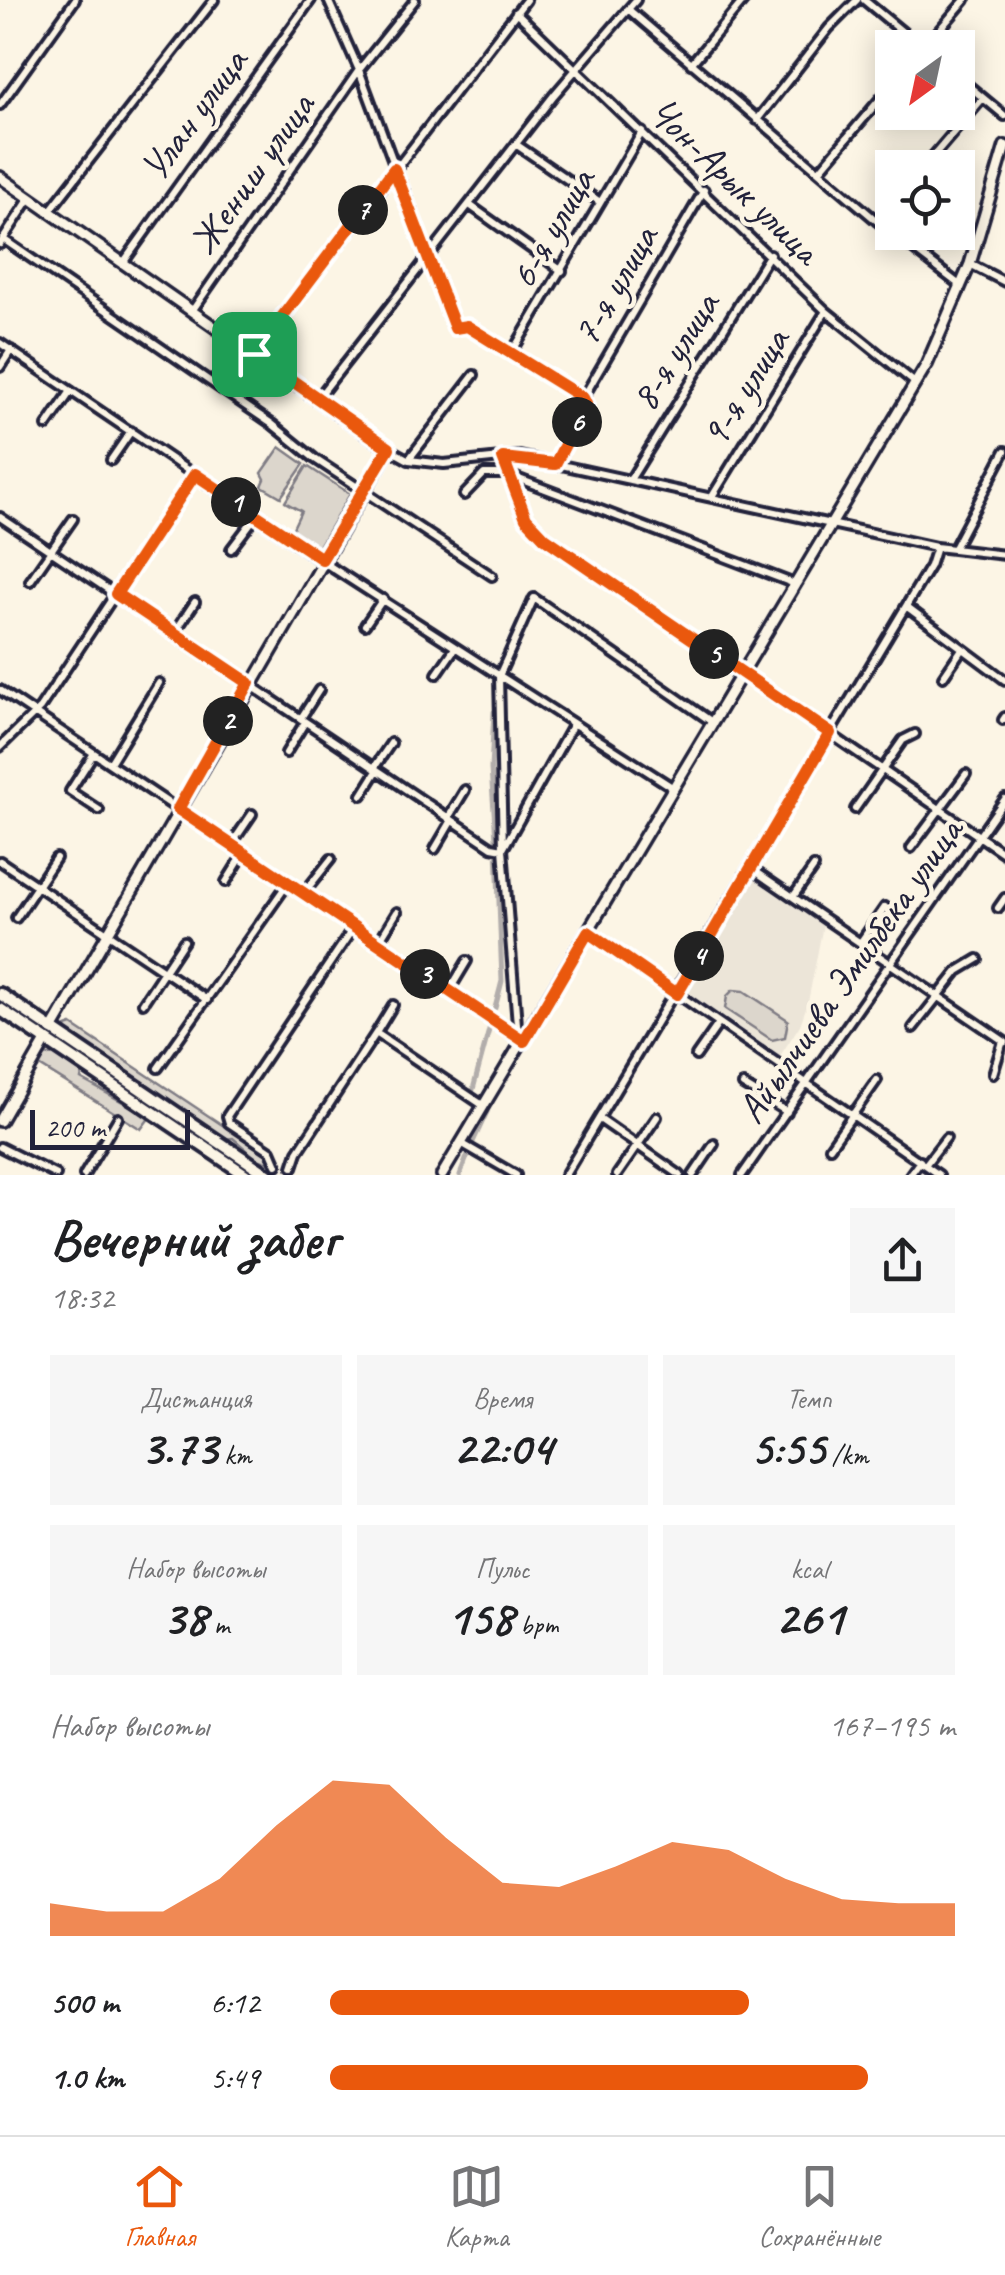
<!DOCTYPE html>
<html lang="ru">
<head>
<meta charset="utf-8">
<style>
  :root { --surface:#fff; --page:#f6f6f6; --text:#202124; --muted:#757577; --line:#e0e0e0; --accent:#ea580c }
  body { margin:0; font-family:Caveat,sans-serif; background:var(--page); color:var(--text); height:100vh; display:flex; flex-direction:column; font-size:38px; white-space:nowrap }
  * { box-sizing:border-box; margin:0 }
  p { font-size:32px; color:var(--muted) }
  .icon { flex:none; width:55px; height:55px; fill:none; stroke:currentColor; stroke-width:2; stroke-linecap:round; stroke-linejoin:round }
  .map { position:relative; height:1175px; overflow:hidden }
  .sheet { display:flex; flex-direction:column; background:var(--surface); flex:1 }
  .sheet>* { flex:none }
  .needle { width:65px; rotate:213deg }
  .buttons { position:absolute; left:875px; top:30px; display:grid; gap:20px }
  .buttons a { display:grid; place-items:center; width:100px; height:100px; border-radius:0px; background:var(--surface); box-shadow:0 5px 25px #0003; font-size:50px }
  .scale { position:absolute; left:30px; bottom:25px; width:160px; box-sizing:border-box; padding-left:10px; border:5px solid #22223b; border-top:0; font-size:28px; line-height:35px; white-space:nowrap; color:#22223b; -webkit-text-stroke:8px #fcf5e5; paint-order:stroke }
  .pin { position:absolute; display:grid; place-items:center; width:85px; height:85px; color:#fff; margin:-42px; border-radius:20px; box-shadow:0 5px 15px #0006 }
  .km { position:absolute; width:50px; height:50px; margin:-25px; border-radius:50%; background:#222; color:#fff; font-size:28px; line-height:50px; text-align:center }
  .round { display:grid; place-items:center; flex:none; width:105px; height:105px; border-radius:0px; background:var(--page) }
  .overview { display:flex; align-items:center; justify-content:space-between; height:170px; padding:0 50px }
  h1 { font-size:55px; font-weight:600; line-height:75px }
  .stats { display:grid; grid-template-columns:repeat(3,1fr); gap:15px; height:170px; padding:10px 50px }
  .stats div { display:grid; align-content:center; border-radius:0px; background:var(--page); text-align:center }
  .stats b { font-size:50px; font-weight:600 }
  .stats small { font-size:28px; font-weight:400 }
  .stats p { font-size:28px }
  .chart { height:280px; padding:20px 50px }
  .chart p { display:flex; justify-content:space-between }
  .chart svg { width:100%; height:180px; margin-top:10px; fill:var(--accent); opacity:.7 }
  ul { padding:0 50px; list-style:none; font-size:32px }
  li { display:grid; grid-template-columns:160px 120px 1fr; align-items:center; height:75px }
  li i { height:25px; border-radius:12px; background:var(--accent) }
  .menu { display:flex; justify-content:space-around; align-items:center; height:140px; border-top:2px solid var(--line); background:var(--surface); font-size:28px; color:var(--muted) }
  .menu a { display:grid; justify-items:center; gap:5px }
  .menu .active { color:var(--accent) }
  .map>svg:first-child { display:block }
</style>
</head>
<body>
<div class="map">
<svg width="1005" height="1175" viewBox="0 0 1005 1175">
  <rect width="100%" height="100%" fill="#fcf5e5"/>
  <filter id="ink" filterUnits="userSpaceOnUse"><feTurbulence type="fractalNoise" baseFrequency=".01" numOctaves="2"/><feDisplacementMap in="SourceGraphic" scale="20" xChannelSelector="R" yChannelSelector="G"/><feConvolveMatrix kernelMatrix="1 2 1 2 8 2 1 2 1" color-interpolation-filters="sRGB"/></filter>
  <g filter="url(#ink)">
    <path fill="#ece5d8" d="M751,876L823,925L808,1002L800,1025L780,1056L683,989Z"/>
    <path fill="#dcd6cc" stroke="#7f7c84" stroke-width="2.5" d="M280,447L304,464L281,497L262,486L265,479L262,473Z
      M307,466L350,494L318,548L292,530L301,511L285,502Z
      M733,990L744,991L788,1020L785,1037L772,1040L725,1009L727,996Z
      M72,1025L266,1154L269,1163L257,1159L233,1138L223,1139L67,1034L66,1027Z
      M54,1054L82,1074L81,1079L150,1117L141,1129L38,1065L44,1056Z"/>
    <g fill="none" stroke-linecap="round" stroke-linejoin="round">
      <path stroke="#b2adab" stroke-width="5" d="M494,712L491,769L496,839
        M495,1008L502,981L497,849
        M472,1093L490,1026
        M472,1144L487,1112
        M460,1175L469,1152"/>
      <defs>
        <path id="street" d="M328,0L359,70L455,328L467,326L583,398
          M864,0L922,48
          M628,9L877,221L961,286
          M516,12L826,311L915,383
          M924,48L965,0
          M691,64L744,0
          M958,77L1005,116
          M0,105L75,0
          M757,120L829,28L857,0
          M517,145L600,202
          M923,168L983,98
          M819,171L892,85
          M471,206L562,271
          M49,212L214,0
          M877,221L892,203
          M3,239L272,424L315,459L492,576
          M0,244L30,198
          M123,263L311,0
          M970,264L1005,282
          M192,311L359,70L415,0
          M0,343L314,556L672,787
          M254,354L526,0
          M511,354L642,132
          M0,367L11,350
          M318,398L554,95L636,0
          M47,426L71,391
          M389,449L409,460L444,464L520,456L936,547L1005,555
          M503,458L526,518L545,538L1005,854
          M409,459L474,375
          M111,460L131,431
          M555,464L586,404L583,398L704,190
          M630,480L770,254
          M464,495L484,474H506L795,584
          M713,495L826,311
          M0,517L492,847L503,849L573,724
          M954,548L1005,451
          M231,549L256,516
          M30,581L73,519
          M906,606L1005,680
          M365,625L383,599
          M175,632L195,602
          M437,674L455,648
          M943,677L962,649
          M0,690L517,1037
          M301,718L319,690
          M1003,720L1005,717
          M0,747L40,708L195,473
          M94,753L70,791L99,810
          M286,753L305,722
          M110,763L159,683
          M374,768L391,743
          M362,795L377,771
          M855,809L903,740L915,734
          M448,818L465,790
          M231,845L252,814
          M911,848L966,774
          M435,849L452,820
          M0,861L207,1000
          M752,869L1005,1042
          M226,882L244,853
          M304,893L331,859
          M793,897L814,867
          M998,908L1005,898
          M16,918L56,858
          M588,932L939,1175
          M378,943L397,912
          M860,943L885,907
          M449,991L467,961
          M143,1003L184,941
          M913,1028L958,971L978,959
          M376,1033L393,1005
          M524,1041L518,1037L503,849L499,676L534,598L712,722
          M696,1056L719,1023
          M158,1068L288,883
          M993,1074L1003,1041
          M743,1085L787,1112
          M601,1120L680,1175
          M461,1143L516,1175
          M0,1147L56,1175
          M830,1147L877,1080
          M277,1165L271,1151L229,1123L227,1116L354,927
          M925,1165L946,1138
          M293,1167L298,1152L376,1033L484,1106
          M84,1175L118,1118
          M565,1175L930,566L936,547
          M617,1175L657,1117
          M693,1175L714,1144
          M742,1175L1005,799
          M910,1175L920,1161"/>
        <path id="secondary" d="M0,177L389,449L52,1030
          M0,1121L46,1041
          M442,1175L927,364L970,264L1005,146"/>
        <path id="primary" d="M0,994L268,1175
          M0,1009L246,1175"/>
      </defs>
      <use href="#street" stroke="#22223b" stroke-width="14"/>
      <use href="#secondary" stroke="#22223b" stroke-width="16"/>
      <use href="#primary" stroke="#22223b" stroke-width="18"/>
      <use href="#street" stroke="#fcf5e5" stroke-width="6"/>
      <use href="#secondary" stroke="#fcf5e5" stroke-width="9"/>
      <use href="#primary" stroke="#fcf5e5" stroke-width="10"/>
    </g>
  </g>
  <g fill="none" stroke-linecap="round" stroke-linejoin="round" filter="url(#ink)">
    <defs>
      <path id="route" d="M394,169L455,328L467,326L583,398L586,404L555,464L503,458L526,518L545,538L830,733L677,994L588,932L524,1041L178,809L249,683L116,594L195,474L322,559L389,448L254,354Z"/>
    </defs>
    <use href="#route" stroke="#fff" stroke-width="20"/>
    <use href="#route" stroke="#ea580c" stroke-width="12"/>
  </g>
  <g text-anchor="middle" stroke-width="9" stroke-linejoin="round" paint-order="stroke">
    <g font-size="40" fill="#22223b" stroke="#fcf5e5">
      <text transform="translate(193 114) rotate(-54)" y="14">Улан улица</text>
      <text transform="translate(251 173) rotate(-55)" y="14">Жениш улица</text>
      <text transform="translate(735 180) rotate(44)" y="14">Чон-Арык улица</text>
      <text transform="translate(551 228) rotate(-60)" y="14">6-я улица</text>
      <text transform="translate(614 285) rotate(-60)" y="14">7-я улица</text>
      <text transform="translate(674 351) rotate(-58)" y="14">8-я улица</text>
      <text transform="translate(744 387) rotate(-58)" y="14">9-я улица</text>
      <text transform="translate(849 970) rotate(-55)" y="14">Айылчиева Эмилбека улица</text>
    </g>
  </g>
</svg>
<div class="buttons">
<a><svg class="needle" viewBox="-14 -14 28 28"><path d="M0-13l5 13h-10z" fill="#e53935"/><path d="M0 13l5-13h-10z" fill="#757577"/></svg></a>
<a><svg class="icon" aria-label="locate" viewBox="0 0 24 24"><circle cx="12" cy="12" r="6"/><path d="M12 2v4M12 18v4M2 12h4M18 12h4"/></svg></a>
</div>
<div class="scale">200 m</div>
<div class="pin" style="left:254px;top:354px;background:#1e9e55"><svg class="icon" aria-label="arrive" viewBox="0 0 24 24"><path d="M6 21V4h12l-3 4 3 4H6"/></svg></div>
<b class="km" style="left:236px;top:502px">1</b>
<b class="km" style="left:228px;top:721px">2</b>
<b class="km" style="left:425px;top:974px">3</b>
<b class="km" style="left:699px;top:956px">4</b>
<b class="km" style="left:714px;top:654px">5</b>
<b class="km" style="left:577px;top:422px">6</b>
<b class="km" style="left:363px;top:210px">7</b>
</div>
<section class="sheet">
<div class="overview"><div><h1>Вечерний забег</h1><p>18:32</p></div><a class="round"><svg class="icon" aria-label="share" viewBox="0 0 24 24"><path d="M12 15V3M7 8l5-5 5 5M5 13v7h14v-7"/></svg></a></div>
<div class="stats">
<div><p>Дистанция</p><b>3.73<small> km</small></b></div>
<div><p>Время</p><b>22:04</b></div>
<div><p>Темп</p><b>5:55<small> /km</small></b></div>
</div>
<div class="stats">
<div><p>Набор высоты</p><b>38<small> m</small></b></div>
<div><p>Пульс</p><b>158<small> bpm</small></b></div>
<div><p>kcal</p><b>261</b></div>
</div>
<div class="chart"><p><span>Набор высоты</span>167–195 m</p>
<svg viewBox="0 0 160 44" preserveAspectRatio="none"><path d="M0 44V36L10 38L20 38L30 30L40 17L50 6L60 7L70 20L80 31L90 32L100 27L110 21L120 23L130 30L140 35L150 36L160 36V44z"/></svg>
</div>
<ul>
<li><b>500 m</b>6:12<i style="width:67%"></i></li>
<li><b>1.0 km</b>5:49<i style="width:86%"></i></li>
</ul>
</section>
<nav class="menu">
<a class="active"><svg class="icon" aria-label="home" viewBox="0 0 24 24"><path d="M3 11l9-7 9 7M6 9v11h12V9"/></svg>Главная</a>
<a><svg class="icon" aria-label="map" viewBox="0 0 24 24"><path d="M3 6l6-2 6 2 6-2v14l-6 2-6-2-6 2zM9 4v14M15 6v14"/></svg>Карта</a>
<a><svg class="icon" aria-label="saved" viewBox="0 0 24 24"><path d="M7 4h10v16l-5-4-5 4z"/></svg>Сохранённые</a>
</nav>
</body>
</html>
